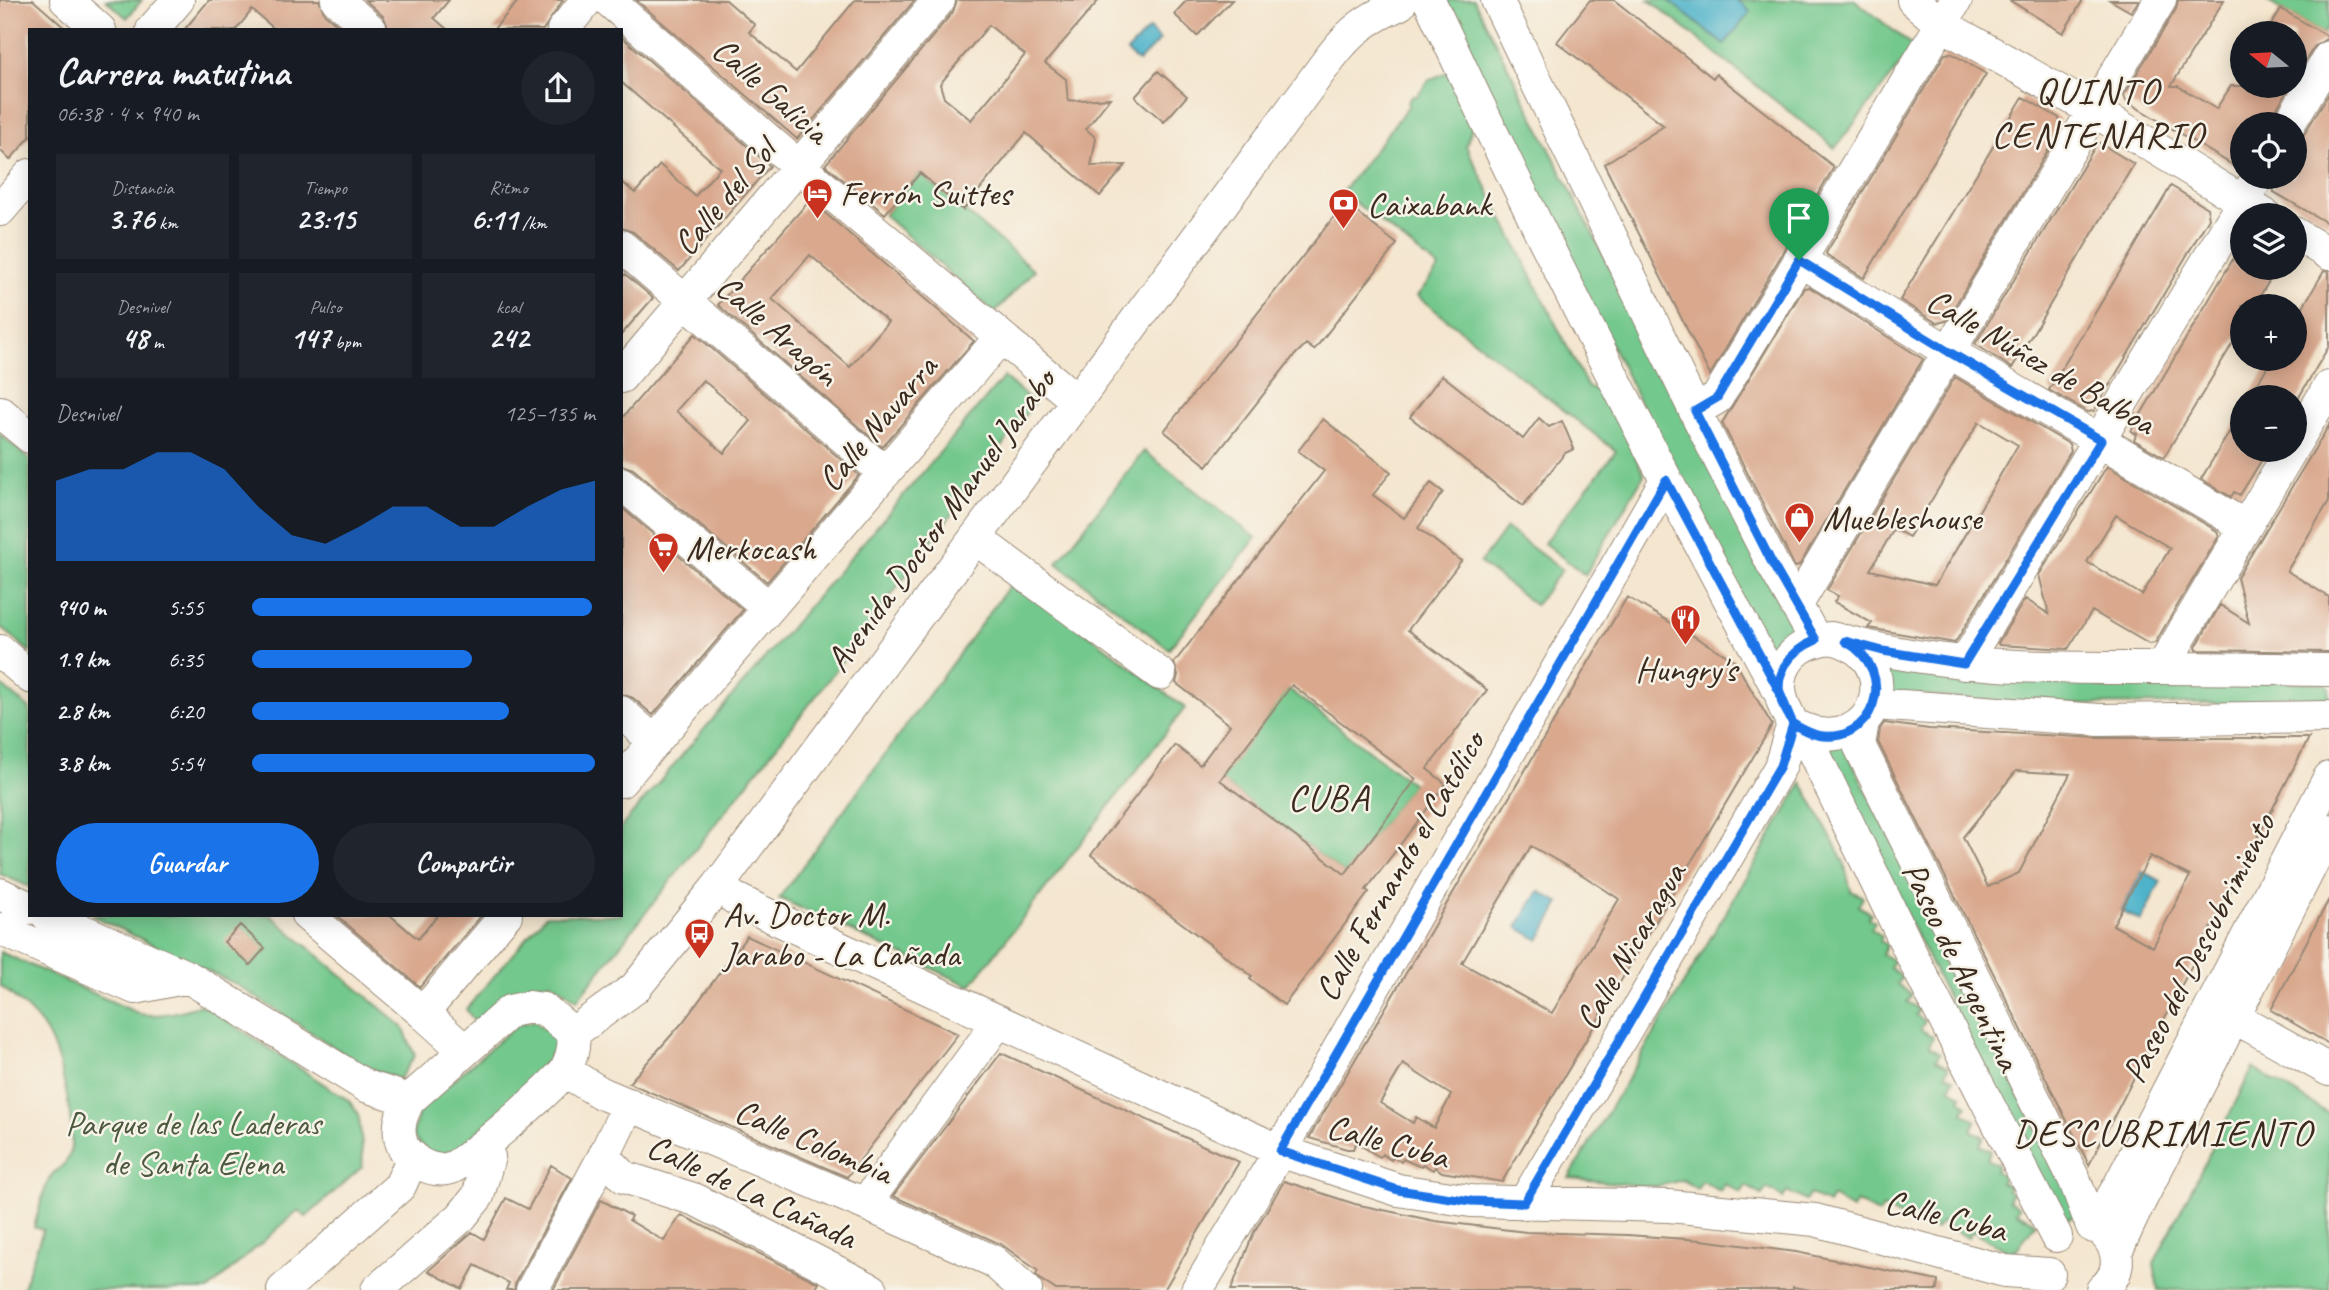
<!DOCTYPE html>
<html lang="es">
<head>
<meta charset="utf-8">
<style>
  :root { --surface:#171b24; --page:#20242c; --text:#f1f3f6; --muted:#9ea1a6; --accent:#1a73e8 }
  body { margin:0; font-family:Caveat,sans-serif; background:var(--page); color:var(--text); height:100vh; display:flex; flex-direction:column; font-size:26px; white-space:nowrap }
  * { box-sizing:border-box; margin:0 }
  p { font-size:23px; color:var(--muted) }
  .icon { flex:none; width:38px; height:38px; fill:none; stroke:currentColor; stroke-width:2; stroke-linecap:round; stroke-linejoin:round }
  .map { position:relative; flex:1; overflow:hidden }
  .drawer { position:absolute; left:28px; top:28px; width:595px; height:889px; display:flex; flex-direction:column; background:var(--surface); border-radius:0px; box-shadow:0 4px 18px #0003 }
  .drawer>* { flex:none }
  .needle { width:46px; rotate:288deg }
  .buttons { position:absolute; left:2230px; top:21px; display:grid; gap:14px }
  .buttons a { display:grid; place-items:center; width:77px; height:77px; border-radius:50%; background:var(--surface); box-shadow:0 4px 18px #0003; font-size:35px }
  .pin { position:absolute; display:grid; place-items:center; width:60px; height:60px; color:#fff; margin:-72px -30px; border-radius:50% 50% 50% 0; rotate:-45deg; box-shadow:0 0 7px #0007 }
  .pin .icon { rotate:45deg }
  .round { display:grid; place-items:center; flex:none; width:74px; height:74px; border-radius:37px; background:var(--page) }
  .headline { display:flex; align-items:center; justify-content:space-between; height:119px; padding:0 28px }
  h1 { font-size:38px; font-weight:800; line-height:52px }
  .metrics { display:grid; grid-template-columns:repeat(3,1fr); gap:10px; height:119px; padding:7px 28px }
  .metrics div { display:grid; align-content:center; border-radius:0px; background:var(--page); text-align:center }
  .metrics b { font-size:30px; font-weight:800 }
  .metrics small { font-size:19px; font-weight:400 }
  .metrics p { font-size:19px }
  .chart { height:196px; padding:14px 28px }
  .chart p { display:flex; justify-content:space-between }
  .chart svg { width:100%; height:126px; margin-top:7px; fill:var(--accent); opacity:.7 }
  .button { display:flex; gap:14px; margin-top:auto; padding:14px 28px }
  .button a { flex:1; height:80px; border-radius:42px; background:var(--accent); color:#fff; font-size:28px; font-weight:800; line-height:80px; text-align:center }
  .button a+a { background:var(--page); color:var(--text) }
  ul { padding:0 28px; list-style:none; font-size:23px }
  li { display:grid; grid-template-columns:112px 84px 1fr; align-items:center; height:52px }
  li i { height:18px; border-radius:9px; background:var(--accent) }
  .map>svg:first-child { display:block }
</style>
</head>
<body>
<div class="map">
<svg width="2329" height="1290" viewBox="0 0 2329 1290">
  <rect width="100%" height="100%" fill="#f7f3e8"/>
  <filter id="ink" filterUnits="userSpaceOnUse"><feTurbulence type="fractalNoise" baseFrequency=".0143" numOctaves="2"/><feDisplacementMap in="SourceGraphic" scale="14" xChannelSelector="R" yChannelSelector="G"/><feConvolveMatrix kernelMatrix="1 2 1 2 8 2 1 2 1" color-interpolation-filters="sRGB"/></filter>
  <filter id="wash" filterUnits="userSpaceOnUse"><feTurbulence type="fractalNoise" baseFrequency=".00686" numOctaves="4" result="noise"/><feDisplacementMap in="SourceGraphic" scale="28" xChannelSelector="R" yChannelSelector="G"/><feGaussianBlur stdDeviation="1.57" result="paint"/><feColorMatrix in="noise" values="0 0 0 0 0 0 0 0 0 0 0 0 0 0 0 0 0 1.4 0 .05"/><feComposite in="paint" operator="in"/></filter>
  <g filter="url(#wash)">
    <rect width="100%" height="100%" fill="#f4e6cf"/>
    <path fill="#73c88d" stroke="#577956" stroke-width="2" d="M106,0H142L127,18Z
      M1438,0H1474L1798,638L1774,669Z
      M1649,0H1855L1914,47L1835,148Z
      M2265,0H2329V24L2323,34Z
      M1447,72L1473,124L1466,146L1588,388L1605,389L1644,475L1585,575L1544,543L1616,451L1417,296L1439,268L1342,192L1409,105L1407,103L1413,95L1416,97L1429,80Z
      M920,173L1034,270L995,313L884,215Z
      M1004,377L1034,403L820,691L577,1000L551,982L520,988L474,1021L466,1009L546,915H621V827Z
      M0,434L30,460V652L0,626Z
      M1144,451L1256,538L1169,649L1057,563Z
      M1506,528L1562,570L1535,605L1480,563Z
      M1015,578L1185,708L970,986L779,898Z
      M1882,663L2325,683L2329,688L2328,703L2033,705L1887,692Z
      M0,684L30,709V887L0,874Z
      M1288,689L1413,784L1345,874L1220,780Z
      M1843,744L2080,1215L2060,1221L1821,745Z
      M1802,783L1844,862L1851,891L1863,897L1858,906L1871,913L1868,918L1875,922L1871,929L1882,936L1880,941L1887,945L1882,954L1894,961L1890,968L1902,976L1897,985L1912,994L1907,1002L1919,1009L1916,1015L1925,1021L1920,1029L1933,1037L1929,1046L1940,1053L1936,1060L1949,1067L1945,1074L1954,1079L1950,1088L1962,1096L1960,1100L1967,1105L1963,1113L1976,1121L1971,1130L1984,1137L1980,1145L1991,1151L1987,1159L1998,1165L1995,1171L2004,1177L2001,1182L2009,1186L2007,1190L2012,1193L2008,1200L2019,1207L2016,1212L2036,1223L2013,1254L1972,1231L1968,1238L1941,1222L1936,1229L1910,1214L1906,1220L1883,1207L1879,1214L1857,1202L1852,1209L1832,1197L1828,1204L1810,1194L1805,1201L1787,1191L1783,1198L1767,1188L1762,1195L1746,1186L1741,1193L1725,1184L1720,1191L1702,1181L1697,1189L1683,1180L1653,1187L1569,1178Z
      M91,915H270L403,1027L415,1056L399,1079L365,1067L237,985Z
      M0,952L140,1014C161,1017 180,1012 200,1005L209,1009L348,1100C352,1105 356,1108 358,1115C360,1120 364,1161 362,1167L306,1217L299,1210L208,1290H22L43,1230L34,1227C37,1217 46,1182 51,1176C59,1166 70,1165 71,1146C74,1117 60,1051 43,1027C32,1011 14,997 0,985Z
      M534,1021C552,1035 562,1036 557,1061L454,1153L429,1154L414,1138L413,1132L420,1109L518,1024Z
      M2253,1068L2329,1114V1290H2158L2154,1263Z"/>
    <path fill="#4bb2ca" stroke="#436e74" stroke-width="2" d="M1668,0H1737L1751,11L1724,45Z
      M1149,29L1160,40L1138,62L1127,52Z
      M2142,871L2161,881L2141,921L2121,911Z
      M1539,891L1560,903L1539,940L1517,927Z"/>
    <g id="blocks">
      <path fill="#d9a88d" fill-rule="evenodd" d="M0,0H33L67,30H30V137L10,160L0,150Z
        M209,0H319L324,13L343,30H276L252,10L236,30H184Z
        M365,0H449L434,18L448,30H389L384,17Z
        M519,0H563L543,30H493Z
        M636,0H726L755,25L749,32L796,72L855,0H915L797,139Z
        M957,0H1099L1045,63L1066,79L1068,101L1110,98L1086,129L1096,138L1091,166L1126,165L1100,196L1026,133L963,210L920,173L885,214L825,165L953,12ZM989,25L1025,55L971,120L944,98L940,84Z
        M1187,0H1232L1197,36L1174,14Z
        M1590,0H1614L1713,78L1716,74L1834,167L1710,375L1604,164L1664,126L1557,42Z
        M2009,0H2083L2063,33Z
        M2110,0H2139L2131,12Z
        M2178,0H2224L2171,86H2178L2216,109L2231,86H2290L2273,115L2271,124H2242L2241,170L2126,101L2124,95L2176,9Z
        M2281,9L2329,37L2314,47L2294,79V33H2266Z
        M621,36L770,166L679,271L633,232L621,228V181L635,193L660,165L695,196L720,168L621,82Z
        M1951,53L1986,74L1864,278L1827,255L1826,253L1945,54Z
        M1158,71L1187,96L1164,122L1135,97Z
        M2329,93V224L2274,192L2273,187L2276,177H2294V145L2305,133Z
        M2023,97L2059,118L2061,129L1946,321L1937,323L1900,300Z
        M2098,142L2134,164L2012,368L1975,344Z
        M2171,186L2207,208L2209,218L2094,411L2088,412L2049,390Z
        M810,200L974,341L882,447L718,305ZM810,255L888,322L850,367L772,299Z
        M1345,203L1397,244L1314,350L1306,344L1293,357L1207,466L1164,431Z
        M2242,244V268H2277L2254,306H2242V328L2164,457L2134,440L2137,434L2131,431Z
        M2324,271L2329,272V346L2299,397L2295,404L2294,397H2249L2272,359L2279,363L2281,359H2294V322Z
        M625,274L653,298L621,335V278Z
        M1809,287L1923,359L1799,566L1795,567L1722,423L1804,288Z
        M695,334L859,475L767,582L633,469L621,465V419ZM703,380L751,421L724,453L676,411Z
        M1442,375L1523,439L1539,418L1549,427L1562,421L1574,449L1565,453L1523,506L1410,417Z
        M1955,377L2069,444L2071,451L1955,643L1868,628L1872,623L1834,602L1838,596L1827,590ZM1979,422L2018,445L1935,585L1870,570L1894,529L1909,537Z
        M2242,411V450H2268L2240,495L2234,492L2231,497L2201,479Z
        M1323,419L1391,472L1373,495L1404,518L1431,483L1443,492L1418,528L1461,561L1408,630L1487,690L1427,769L1446,784L1366,890L1369,892L1284,1005L1250,979L1252,976L1091,855L1175,745L1200,765L1230,725L1176,683L1178,675L1174,663L1324,471L1298,451ZM1292,685L1416,779L1345,874L1220,780Z
        M2329,425V501L2287,571L2329,597V652L2197,650L2196,647L2220,605L2249,623L2237,578Z
        M2107,466L2217,531L2219,536L2155,643L2149,644L2092,611L2068,649L1999,645L1998,643L2025,599L2049,614L2039,575ZM2116,515L2170,548L2142,595L2087,562Z
        M621,507L743,610L653,715L633,698L621,694Z
        M1627,597L1734,660L1772,725L1502,1182L1442,1172L1435,1167L1433,1170L1423,1164L1421,1167L1403,1159L1401,1162L1393,1157L1391,1160L1382,1154L1380,1157L1356,1143L1353,1149H1347L1309,1138ZM1531,846L1584,876L1619,899L1552,1013L1462,963ZM1403,1064L1451,1095L1434,1128L1416,1117L1413,1123L1380,1103Z
        M1884,723L1929,729L2098,738H2309L2089,1165L1878,742L1880,729ZM2016,771L2070,774L2019,873L1988,887L1963,837ZM2150,856L2190,876L2153,947L2113,925Z
        M2329,899V1044L2271,1010Z
        M336,915H390L418,939L438,915H482L420,987Z
        M240,925L265,948L250,965L224,942Z
        M747,936L958,1034L847,1177L629,1083L683,1022Z
        M1001,1053L1239,1162L1164,1290H1056L1041,1280L1036,1275L1038,1271L1001,1244L893,1196Z
        M551,1165L572,1178L516,1281L514,1290H506L509,1283L475,1265L462,1289L428,1271L472,1232L484,1239L506,1198L528,1209Z
        M1284,1181L1355,1204L1435,1221L1526,1232L1627,1235L1701,1240L1796,1252L1938,1281L1937,1290H1811L1793,1287V1290H1231L1254,1232Z
        M601,1200L631,1216L629,1220L664,1241L681,1215L819,1283L815,1290H553Z"/>
    </g>
  </g>
  <g filter="url(#ink)">
    <use href="#blocks" fill-opacity="0" stroke="#988876" stroke-width="2"/>
    <g fill="none" stroke-linecap="round" stroke-linejoin="round">
      <defs>
        <path id="minor" d="M66,0L100,30
          M337,0L371,30
          M608,0L775,146L1076,400
          M1429,0C1539,235 1656,466 1780,693
          M1497,0L1695,411L1773,565L1816,640
          M1913,0L1941,24L2093,110L2265,215
          M152,30L178,0
          M563,30L587,0
          M2289,124L2329,57
          M0,210L30,175
          M2294,233L2329,254
          M621,246L885,473
          M1799,260L1949,352L2245,526
          M621,377L939,0
          M1695,411L1717,398L1956,0
          M0,412L30,437
          M2294,445L2329,387
          M621,483L769,608
          M975,538L1160,674
          M1796,606L2160,0
          M1831,638C1861,644 1882,667 1875,699C1868,730 1834,742 1807,730C1803,729 1795,727 1792,724C1790,721 1790,717 1788,714C1767,676 1790,642 1831,638Z
          M1845,641C1948,669 2052,668 2158,668C2215,668 2272,669 2329,670
          M0,651L30,677
          M1964,664L2258,177
          M2162,668L2291,450
          M1874,704L2099,720L2329,717
          M621,712L655,742
          M1863,721L1859,745L2075,1181L2092,1226
          M1802,728L1918,968L2056,1236
          M621,781L1001,337
          M718,886L734,898L764,913L1280,1151L1398,1190L1471,1201L1669,1206L1815,1220L2005,1271L2049,1274
          M0,894L30,908
          M47,915L188,977L366,1086L409,1100
          M307,915L423,1013
          M0,929L135,988L188,977
          M529,1007L544,1009L573,1033C575,1046 572,1057 566,1069C558,1083 468,1161 453,1167C432,1176 402,1158 400,1136C398,1122 403,1112 409,1100L510,1011Z
          M2234,1017L2329,1070
          M573,1033L635,988L718,886L1330,58C1352,29 1367,19 1400,4
          M464,1050L423,1013L506,915
          M565,1071L601,1093L865,1204L993,1261L1026,1290
          M604,1156L624,1177L696,1200L872,1290
          M1524,1203L1780,767L1793,724
          M865,1204L999,1021
          M2094,1227L2119,1186L2329,778
          M2116,1252L2136,1209L2329,830
          M283,1290L400,1186L413,1157
          M377,1290L461,1217L478,1196L489,1157L483,1146
          M532,1290L604,1156L629,1104
          M1197,1290L1280,1151L1666,480
          M2102,1290C2120,1275 2122,1253 2106,1235"/>
      </defs>
      <use href="#minor" stroke="#988876" stroke-width="34"/>
      <use href="#minor" stroke="#fff" stroke-width="32"/>
    </g>
  </g>
  <g fill="none" stroke-linecap="round" stroke-linejoin="round" filter="url(#ink)">
    <defs>
      <path id="route" d="M1799,260L1717,398L1695,411L1773,565L1816,640C1790,651 1772,674 1782,703C1785,710 1790,717 1793,724L1780,766L1524,1203L1471,1201L1398,1190L1280,1151L1666,480L1780,693L1793,724C1800,728 1809,733 1817,735C1872,747 1902,673 1845,641L1883,651L1964,664L2101,440L1949,352L1799,260"/>
    </defs>
    <use href="#route" stroke="#fff" stroke-width="14"/>
    <use href="#route" stroke="#1a73e8" stroke-width="9"/>
  </g>
  <defs>
    <symbol id="hotel-pin" viewBox="-11 -11 22 30"><path d="M0 17L-7.5 6A9.5 9.5 0 1 1 7.5 6Z" fill="#c8321e" stroke="#f7f3e8"/><path d="M-6-4.5h1.5V1H6V5H4.5V3h-9V5H-6ZM-4 0a1.8 1.8 0 1 1 3.6 0ZM.5 0V-2.5h3Q6-2.5 6 0Z" fill="#fff"/></symbol>
    <symbol id="bank-pin" viewBox="-11 -11 22 30"><path d="M0 17L-7.5 6A9.5 9.5 0 1 1 7.5 6Z" fill="#c8321e" stroke="#f7f3e8"/><path d="M-6-4H6V4H-6ZM0-2.3a2.3 2.3 0 1 0 0 4.6a2.3 2.3 0 1 0 0-4.6Z" fill="#fff"/></symbol>
    <symbol id="shop-pin" viewBox="-11 -11 22 30"><path d="M0 17L-7.5 6A9.5 9.5 0 1 1 7.5 6Z" fill="#c8321e" stroke="#f7f3e8"/><path d="M-5-2.5h2.3a2.7 3.5 0 0 1 5.4 0H5L5.5 6h-11ZM-1.5-2.5h3a1.5 2.3 0 0 0-3 0Z" fill="#fff"/></symbol>
    <symbol id="supermarket-pin" viewBox="-11 -11 22 30"><path d="M0 17L-7.5 6A9.5 9.5 0 1 1 7.5 6Z" fill="#c8321e" stroke="#f7f3e8"/><path d="M-6-5.5h2.5l.6 2H6L4.5 2H-2.5L-4.4-4H-6ZM-1.5 3.2a1.3 1.3 0 1 0 .1 0ZM3 3.2a1.3 1.3 0 1 0 .1 0Z" fill="#fff"/></symbol>
    <symbol id="restaurant-pin" viewBox="-11 -11 22 30"><path d="M0 17L-7.5 6A9.5 9.5 0 1 1 7.5 6Z" fill="#c8321e" stroke="#f7f3e8"/><path d="M-5-6h1v4h1v-4h1v4h1v-4h1v5L-1.5 .5V6h-2V.5L-5-1ZM5-6V6H3V1.5H1.5Q1.5-4 5-6Z" fill="#fff"/></symbol>
    <symbol id="bus-pin" viewBox="-11 -11 22 30"><path d="M0 17L-7.5 6A9.5 9.5 0 1 1 7.5 6Z" fill="#c8321e" stroke="#f7f3e8"/><path d="M-5-6H5V4H4V6H2V4H-2V6H-4V4H-5ZM-3.5-4V0h7V-4ZM-3.5 1.2v1.5H-2V1.2ZM2 1.2v1.5H3.5V1.2Z" fill="#fff"/></symbol>
  </defs>
  <g fill-rule="evenodd">
    <use href="#hotel-pin" x="800" y="176" width="35" height="47"/>
    <use href="#bank-pin" x="1326" y="186" width="35" height="47"/>
    <use href="#shop-pin" x="1782" y="500" width="35" height="47"/>
    <use href="#supermarket-pin" x="646" y="530" width="35" height="47"/>
    <use href="#restaurant-pin" x="1668" y="602" width="35" height="47"/>
    <use href="#bus-pin" x="682" y="916" width="35" height="47"/>
  </g>
  <g text-anchor="middle" stroke-width="5" stroke-linejoin="round" paint-order="stroke">
    <g font-size="35" fill="#3b2a1e" stroke="#f7f3e8">
      <text transform="translate(771 90) rotate(41)" y="12">Calle Galicia</text>
      <text transform="translate(724 197) rotate(-50)" y="12">Calle del Sol</text>
      <text transform="translate(778 330) rotate(41)" y="12">Calle Aragón</text>
      <text transform="translate(2041 361) rotate(30)" y="12">Calle Núñez de Balboa</text>
      <text transform="translate(877 423) rotate(-50)" y="12">Calle Navarra</text>
      <text transform="translate(940 520) rotate(-54)" y="12">Avenida Doctor Manuel Jarabo</text>
      <text transform="translate(1399 866) rotate(-60)" y="12">Calle Fernando el Católico</text>
      <text transform="translate(1630 946) rotate(-60)" y="12">Calle Nicaragua</text>
      <text transform="translate(2198 948) rotate(-63)" y="12">Paseo del Descubrimiento</text>
      <text transform="translate(1962 966) rotate(64)" y="12">Paseo de Argentina</text>
      <text transform="translate(814 1141) rotate(23)" y="12">Calle Colombia</text>
      <text transform="translate(1388 1141) rotate(15)" y="12">Calle Cuba</text>
      <text transform="translate(752 1191) rotate(25)" y="12">Calle de La Cañada</text>
      <text transform="translate(1946 1215) rotate(14)" y="12">Calle Cuba</text>
    </g>
    <g font-size="35" fill="#3b2a1e" stroke="#f7f3e8" text-anchor="start">
      <text x="840" y="205">Ferrón Suittes</text>
      <text x="1367" y="216">Caixabank</text>
      <text x="1823" y="530">Muebleshouse</text>
      <text x="686" y="560">Merkocash</text>
      <text x="1686" y="681" text-anchor="middle">Hungry's</text>
      <text x="723" y="926">Av. Doctor M.<tspan x="723" dy="40">Jarabo - La Cañada</tspan></text>
    </g>
    <g font-size="35" fill="#4c593f" stroke="#f7f3e8">
      <text x="193" y="1135">Parque de las Laderas<tspan x="193" dy="40">de Santa Elena</tspan></text>
    </g>
    <g font-size="38" letter-spacing="2" fill="#3b2a1e" stroke="#f7f3e8">
      <text x="2098" y="103">QUINTO<tspan x="2098" dy="44">CENTENARIO</tspan></text>
      <text x="1329" y="810">CUBA</text>
      <text x="2163" y="1145">DESCUBRIMIENTO</text>
    </g>
  </g>
</svg>
<div class="buttons">
<a><svg class="needle" viewBox="-14 -14 28 28"><path d="M0-13l5 13h-10z" fill="#e53935"/><path d="M0 13l5-13h-10z" fill="#9ea1a6"/></svg></a>
<a><svg class="icon" aria-label="locate" viewBox="0 0 24 24"><circle cx="12" cy="12" r="6"/><path d="M12 2v4M12 18v4M2 12h4M18 12h4"/></svg></a>
<a><svg class="icon" aria-label="layers" viewBox="0 0 24 24"><path d="M12 4l9 5-9 5-9-5zM3 14l9 5 9-5"/></svg></a>
<a>+</a>
<a>−</a>
</div>
<div class="pin" style="left:1799px;top:260px;background:#1e9e55"><svg class="icon" aria-label="arrive" viewBox="0 0 24 24"><path d="M6 21V4h12l-3 4 3 4H6"/></svg></div>
<section class="drawer">
<div class="headline"><div><h1>Carrera matutina</h1><p>06:38 · 4 × 940 m</p></div><a class="round"><svg class="icon" aria-label="share" viewBox="0 0 24 24"><path d="M12 15V3M7 8l5-5 5 5M5 13v7h14v-7"/></svg></a></div>
<div class="metrics">
<div><p>Distancia</p><b>3.76<small> km</small></b></div>
<div><p>Tiempo</p><b>23:15</b></div>
<div><p>Ritmo</p><b>6:11<small> /km</small></b></div>
</div>
<div class="metrics">
<div><p>Desnivel</p><b>48<small> m</small></b></div>
<div><p>Pulso</p><b>147<small> bpm</small></b></div>
<div><p>kcal</p><b>242</b></div>
</div>
<div class="chart"><p><span>Desnivel</span>125–135 m</p>
<svg viewBox="0 0 160 44" preserveAspectRatio="none"><path d="M0 44V16L10 12L20 12L30 6L40 6L50 12L60 25L70 35L80 38L90 32L100 25L110 25L120 32L130 32L140 25L150 19L160 16V44z"/></svg>
</div>
<ul>
<li><b>940 m</b>5:55<i style="width:99%"></i></li>
<li><b>1.9 km</b>6:35<i style="width:64%"></i></li>
<li><b>2.8 km</b>6:20<i style="width:75%"></i></li>
<li><b>3.8 km</b>5:54<i style="width:100%"></i></li>
</ul>
<div class="button"><a>Guardar</a><a>Compartir</a></div>
</section>
</div>
</body>
</html>
